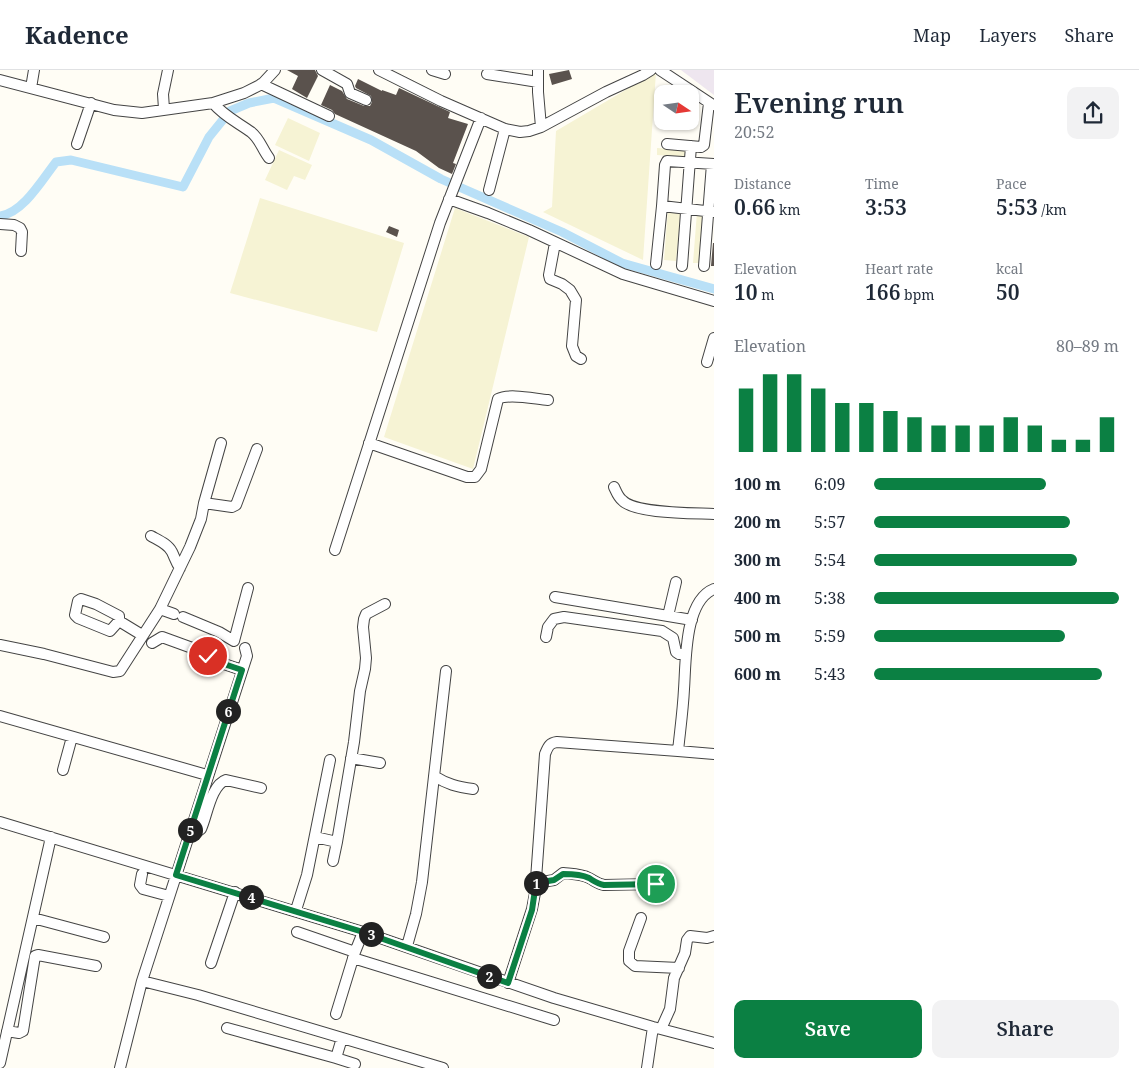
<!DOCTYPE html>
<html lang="en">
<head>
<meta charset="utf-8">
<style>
  :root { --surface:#fff; --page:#f2f2f3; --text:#1f2937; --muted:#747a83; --line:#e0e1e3; --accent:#0b8043 }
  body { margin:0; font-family:"Noto Serif",serif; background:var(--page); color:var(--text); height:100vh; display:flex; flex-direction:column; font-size:19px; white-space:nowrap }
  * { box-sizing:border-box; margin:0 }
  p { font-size:16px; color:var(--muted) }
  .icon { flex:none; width:28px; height:28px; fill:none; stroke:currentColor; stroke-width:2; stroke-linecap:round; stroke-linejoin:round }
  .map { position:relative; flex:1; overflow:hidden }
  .drawer { display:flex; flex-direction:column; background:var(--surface); width:425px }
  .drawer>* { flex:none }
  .needle { width:32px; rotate:103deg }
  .fabs { position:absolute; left:654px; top:15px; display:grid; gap:10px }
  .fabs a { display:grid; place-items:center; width:45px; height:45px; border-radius:10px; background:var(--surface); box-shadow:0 1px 4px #0004; font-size:25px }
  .pin { position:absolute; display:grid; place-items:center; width:42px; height:42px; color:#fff; margin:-21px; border:2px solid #fff; border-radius:50%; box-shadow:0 1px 5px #0007 }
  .km { position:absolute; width:25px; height:25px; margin:-12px; border-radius:50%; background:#222; color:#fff; font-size:14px; line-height:25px; text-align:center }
  .round { display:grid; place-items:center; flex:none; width:52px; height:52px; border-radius:10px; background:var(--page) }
  .head { display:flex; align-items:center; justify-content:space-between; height:85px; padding:0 20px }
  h1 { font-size:28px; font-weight:600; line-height:38px }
  .stats { display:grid; grid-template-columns:repeat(3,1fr); gap:8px; height:85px; padding:5px 20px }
  .stats div { display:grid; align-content:center }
  .stats b { font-size:21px; font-weight:600 }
  .stats small { font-size:14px; font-weight:400 }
  .stats p { font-size:14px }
  .chart { height:140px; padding:10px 20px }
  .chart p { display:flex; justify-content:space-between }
  .chart svg { width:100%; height:90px; margin-top:5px; stroke:var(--accent); stroke-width:6 }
  .primary-button { display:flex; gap:10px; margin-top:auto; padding:10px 20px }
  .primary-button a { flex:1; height:58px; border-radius:10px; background:var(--accent); color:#fff; font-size:20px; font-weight:600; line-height:58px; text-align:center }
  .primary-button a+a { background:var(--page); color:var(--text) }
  ul { padding:0 20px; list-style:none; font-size:16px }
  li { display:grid; grid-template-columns:80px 60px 1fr; align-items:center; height:38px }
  li i { height:12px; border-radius:6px; background:var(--accent) }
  header { display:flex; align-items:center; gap:30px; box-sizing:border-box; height:70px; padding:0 25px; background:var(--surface); border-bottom:1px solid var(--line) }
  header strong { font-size:24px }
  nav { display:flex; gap:28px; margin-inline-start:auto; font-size:18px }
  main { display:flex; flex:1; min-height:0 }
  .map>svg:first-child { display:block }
</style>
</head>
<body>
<header>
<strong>Kadence</strong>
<nav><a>Map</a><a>Layers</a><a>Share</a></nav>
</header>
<main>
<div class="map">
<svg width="714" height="998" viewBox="0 0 714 998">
  <rect width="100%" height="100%" fill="#fffdf5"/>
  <path fill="#eee6ef" d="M681,0H714V25Z"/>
  <path fill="#f6f3d4" d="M656,2L643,190L543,142L552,137L556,61Z
    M288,48L320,63L309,91L275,75Z
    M657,78L688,80L687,87L657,85Z
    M279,80L312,95L305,110L294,106L287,120L265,110Z
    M260,128L404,173L377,262L230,223Z
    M455,138L529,167L473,399L384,367Z
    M668,139L681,140L676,191L664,190Z
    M697,142H706L702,193H693Z"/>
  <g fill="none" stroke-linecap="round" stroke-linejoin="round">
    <path stroke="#b9e0f7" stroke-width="9" d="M0,146C23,143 42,110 56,92L71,90L183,117L209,67L230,41L249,33L274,28L371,70L441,109L562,162L622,193L714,219"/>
  </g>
  <path fill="#5a524d" d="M287,0H315L318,6L307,28L292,19L298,6Z
    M569,0L572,9L552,15L549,4Z
    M358,9L382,21V20L396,25L399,18L450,42L448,48L468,54L453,93L456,94L452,104L439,98L416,81L335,44L332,40L321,35L330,15L342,21L347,29L364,36H370L372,32L371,26L356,18L355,16Z
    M389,156L399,160L397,167L386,162Z
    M713,173H714V196H711Z"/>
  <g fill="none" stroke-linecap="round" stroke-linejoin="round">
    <defs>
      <path id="minor" d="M322,0L347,14L350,23L366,30
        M379,0L441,31L505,59L520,62L529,61L541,57L606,22L643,5L651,0
        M432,0L445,4
        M538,0V22L541,57
        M660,0L713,35
        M487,4L538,12
        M0,10L114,40L142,43L213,33L244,23L262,14L275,0
        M261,14L329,46
        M31,18L34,0
        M213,33C224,46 237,52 251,62C260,69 262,79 269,88
        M164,39L163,24L168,0
        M77,74L91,33
        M667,74L701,77L704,75L709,33
        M714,94L667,91L665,95L662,136L714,142
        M489,120L505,59
        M449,129L488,143L529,160L623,204L714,231
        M0,154L14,155L20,158L22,162L21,181
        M555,173L549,205L550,209L562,214L570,220L576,230L572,276L576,286L581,289
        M656,194L662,136
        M682,196L691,76
        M704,196L712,94
        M707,292L714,268
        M369,373L467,407H475L481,399L498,329C509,323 535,329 548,330
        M614,417C616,421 618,427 622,430C634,444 694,443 714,444
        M204,433L232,437L236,435L257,379
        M151,466C158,470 168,474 172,482C175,488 176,493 180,498
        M335,480L440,153L481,48
        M555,527L692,550
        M160,539L174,544
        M668,546L676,512
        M183,547L219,562L234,571L248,518
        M119,551L110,561L78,548L75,545L78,531L81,529L96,534L119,546V551L142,565
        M546,567L548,557L554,549L564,547L662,561L673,568L676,582L679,584L686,583
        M152,573L162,567L195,579L215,591L242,600
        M0,575L44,584L113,602L120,601L160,539L190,477L201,449L204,433L221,373
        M0,646L207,705
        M678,681L714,684
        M351,688L380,693
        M63,700L72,667
        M434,706C447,714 457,717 473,719
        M0,752L363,862L554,928L653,957L714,973
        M189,763L197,762L201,759C207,746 211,715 226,710L261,718
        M315,767L337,772L354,672L360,621L365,599L366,588L363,557L364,549L366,544L385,534
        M333,791L337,772
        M142,804L140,815L143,819L169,826
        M536,813L554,810L563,803C571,804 581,804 589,808C595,811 598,814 604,815L656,814
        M296,840L307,805L330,690
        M33,848L104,867
        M641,848L629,881V891L635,896L679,898
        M297,862L355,882
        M407,876L416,844L422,812L446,601
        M353,888L554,950
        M211,893L235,822
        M142,911L198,925L443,998
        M508,913L532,839L535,823L545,684C548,677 549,673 557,672L678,681C680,661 683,640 684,619C686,592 684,531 714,519
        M336,944L355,882L363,862
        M227,958L336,988L342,968
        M661,959L670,939L674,908L685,883L687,870L690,866L707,868L714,866
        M7,961L19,963L23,961L35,886L38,885L96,896
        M336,988L355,994
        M0,993L51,767
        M120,998L142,911L247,586L245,578
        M647,998L653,957"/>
    </defs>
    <use href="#minor" stroke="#444" stroke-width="12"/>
    <use href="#minor" stroke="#fff" stroke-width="10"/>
  </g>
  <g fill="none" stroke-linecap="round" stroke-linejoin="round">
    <defs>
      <path id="route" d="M208,586L215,591L242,600L176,805L363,862L508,913L532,840L536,813L554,810L563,804C571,804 581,804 589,808C594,811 598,814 604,815L656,814"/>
    </defs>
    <use href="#route" stroke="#fff" stroke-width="10"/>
    <use href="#route" stroke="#0b8043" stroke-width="6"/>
  </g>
</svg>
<div class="fabs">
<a><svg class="needle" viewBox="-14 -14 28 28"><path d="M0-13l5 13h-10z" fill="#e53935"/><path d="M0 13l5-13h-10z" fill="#747a83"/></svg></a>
</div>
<div class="pin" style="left:656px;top:814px;background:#1e9e55"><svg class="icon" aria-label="arrive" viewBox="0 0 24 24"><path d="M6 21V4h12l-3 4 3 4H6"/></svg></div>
<div class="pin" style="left:208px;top:586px;background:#d93025"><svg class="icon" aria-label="check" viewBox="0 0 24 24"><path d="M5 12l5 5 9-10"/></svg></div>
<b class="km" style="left:536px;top:813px">1</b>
<b class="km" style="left:489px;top:906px">2</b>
<b class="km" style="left:371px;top:864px">3</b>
<b class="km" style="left:251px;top:827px">4</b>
<b class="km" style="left:190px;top:760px">5</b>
<b class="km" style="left:228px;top:641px">6</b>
</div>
<section class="drawer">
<div class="head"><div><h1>Evening run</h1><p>20:52</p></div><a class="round"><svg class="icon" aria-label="share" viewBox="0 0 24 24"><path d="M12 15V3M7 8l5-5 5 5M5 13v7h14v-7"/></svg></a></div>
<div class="stats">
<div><p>Distance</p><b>0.66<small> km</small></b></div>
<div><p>Time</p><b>3:53</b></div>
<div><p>Pace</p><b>5:53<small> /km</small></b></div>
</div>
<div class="stats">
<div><p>Elevation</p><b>10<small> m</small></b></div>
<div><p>Heart rate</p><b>166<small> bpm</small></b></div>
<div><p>kcal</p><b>50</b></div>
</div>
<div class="chart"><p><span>Elevation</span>80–89 m</p>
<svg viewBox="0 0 160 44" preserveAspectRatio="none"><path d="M5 44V13M15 44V6M25 44V6M35 44V13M45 44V20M55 44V20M65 44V24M75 44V27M85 44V31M95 44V31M105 44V31M115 44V27M125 44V31M135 44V38M145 44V38M155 44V27"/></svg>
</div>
<ul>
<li><b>100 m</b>6:09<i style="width:70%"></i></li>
<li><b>200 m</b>5:57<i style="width:80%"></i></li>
<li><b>300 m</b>5:54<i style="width:83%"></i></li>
<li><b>400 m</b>5:38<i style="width:100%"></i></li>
<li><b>500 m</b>5:59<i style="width:78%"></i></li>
<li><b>600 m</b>5:43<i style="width:93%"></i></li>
</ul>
<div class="primary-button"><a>Save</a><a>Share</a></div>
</section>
</main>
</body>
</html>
